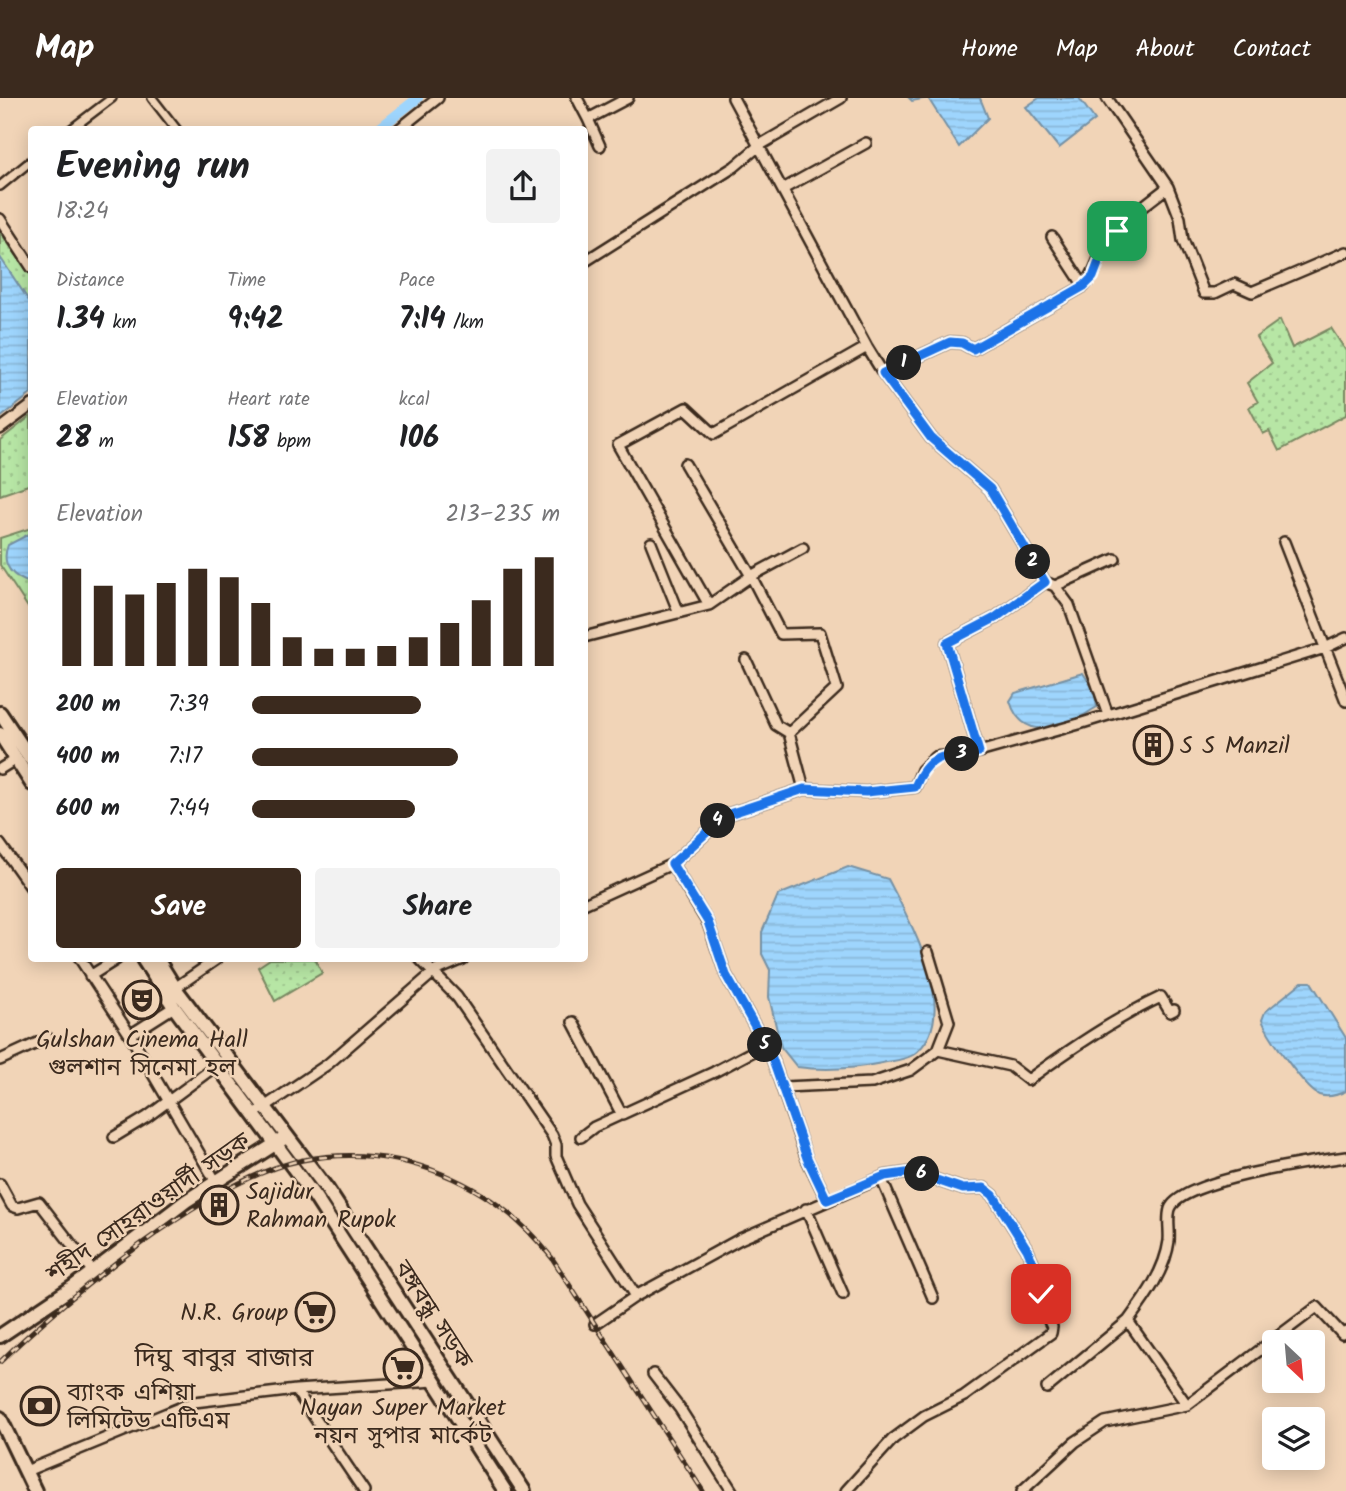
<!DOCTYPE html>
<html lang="en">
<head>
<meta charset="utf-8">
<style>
  :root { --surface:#fff; --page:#f2f2f2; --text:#202124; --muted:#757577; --accent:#3b2a1e }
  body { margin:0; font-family:Kalam,"Noto Sans Bengali",sans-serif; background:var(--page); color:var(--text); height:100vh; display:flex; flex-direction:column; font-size:26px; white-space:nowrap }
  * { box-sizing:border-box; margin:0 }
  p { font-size:23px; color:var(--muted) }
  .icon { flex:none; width:38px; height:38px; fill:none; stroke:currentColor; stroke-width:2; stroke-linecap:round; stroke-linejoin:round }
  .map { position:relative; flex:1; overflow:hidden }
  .drawer { position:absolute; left:28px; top:28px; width:560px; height:836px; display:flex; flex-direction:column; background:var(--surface); border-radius:7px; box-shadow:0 4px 18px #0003 }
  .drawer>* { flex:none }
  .needle { width:46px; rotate:154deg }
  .controls { position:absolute; left:1262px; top:1232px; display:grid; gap:14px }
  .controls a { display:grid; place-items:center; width:63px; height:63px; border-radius:7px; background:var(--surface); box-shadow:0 4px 18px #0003; font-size:35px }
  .pin { position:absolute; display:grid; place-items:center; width:60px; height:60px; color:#fff; margin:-30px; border-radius:14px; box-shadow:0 4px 10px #0006 }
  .km { position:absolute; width:35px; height:35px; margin:-18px; border-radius:50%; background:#222; color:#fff; font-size:19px; line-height:35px; text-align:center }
  .round { display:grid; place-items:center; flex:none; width:74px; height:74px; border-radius:7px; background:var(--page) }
  .summary { display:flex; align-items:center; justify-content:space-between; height:119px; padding:0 28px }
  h1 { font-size:38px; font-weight:800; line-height:52px }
  .figures { display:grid; grid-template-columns:repeat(3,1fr); gap:10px; height:119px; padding:7px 28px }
  .figures div { display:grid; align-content:center }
  .figures b { font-size:30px; font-weight:800 }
  .figures small { font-size:19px; font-weight:400 }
  .figures p { font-size:19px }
  .chart { height:196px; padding:14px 28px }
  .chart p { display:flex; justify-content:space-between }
  .chart svg { width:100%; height:126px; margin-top:7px; stroke:var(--accent); stroke-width:6 }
  .cta { display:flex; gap:14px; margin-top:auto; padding:14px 28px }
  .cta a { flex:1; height:80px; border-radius:7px; background:var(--accent); color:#fff; font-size:28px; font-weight:800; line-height:80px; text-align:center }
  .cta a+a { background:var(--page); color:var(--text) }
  ul { padding:0 28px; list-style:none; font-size:23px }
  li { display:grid; grid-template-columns:112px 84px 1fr; align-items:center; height:52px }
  li i { height:18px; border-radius:9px; background:var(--accent) }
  header { display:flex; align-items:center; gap:42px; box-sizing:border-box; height:98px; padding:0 35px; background:var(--accent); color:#fff }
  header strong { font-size:33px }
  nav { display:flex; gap:38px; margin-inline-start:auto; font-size:24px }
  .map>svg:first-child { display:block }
</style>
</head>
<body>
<header>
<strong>Map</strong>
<nav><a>Home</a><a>Map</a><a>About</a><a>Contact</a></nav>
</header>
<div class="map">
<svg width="1346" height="1393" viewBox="0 0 1346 1393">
  <defs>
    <pattern id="park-dots" width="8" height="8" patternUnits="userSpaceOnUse" patternTransform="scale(1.75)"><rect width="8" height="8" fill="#b7e6a5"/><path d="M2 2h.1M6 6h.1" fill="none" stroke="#9ec58e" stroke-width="1.8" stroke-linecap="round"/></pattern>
    <pattern id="water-rules" width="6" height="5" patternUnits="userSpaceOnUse" patternTransform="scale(1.75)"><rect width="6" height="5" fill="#9ed5fd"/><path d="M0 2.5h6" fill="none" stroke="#89b7d8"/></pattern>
  </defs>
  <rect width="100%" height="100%" fill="#f1d4b7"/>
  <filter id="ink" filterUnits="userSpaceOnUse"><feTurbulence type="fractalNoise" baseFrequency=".0143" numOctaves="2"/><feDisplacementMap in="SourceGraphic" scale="14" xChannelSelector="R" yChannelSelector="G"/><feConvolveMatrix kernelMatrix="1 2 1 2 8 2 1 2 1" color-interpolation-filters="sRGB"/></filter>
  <g filter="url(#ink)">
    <path fill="url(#park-dots)" stroke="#798862" stroke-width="2" d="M0,134L32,179L31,274L0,296Z
      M1280,222L1292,250L1331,230L1346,253V317L1279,353L1269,333L1263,336L1249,309L1258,304L1247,285L1272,265L1256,239Z
      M31,318V386L0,397V342Z
      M31,430V514L0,467V440Z
      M270,861H315L322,875L275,903L258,869Z"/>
    <path fill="url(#water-rules)" stroke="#7691a4" stroke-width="2" d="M909,0H980L988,20L959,49L928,0L912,3Z
      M1039,0H1079L1095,22L1059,50L1026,9Z
      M0,159L31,206V296L0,320Z
      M31,435H32L31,485C13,480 0,467 8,447Z
      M1083,575L1094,592L1097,609L1092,612C1064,631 1022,645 1010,603L1015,595Z
      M848,769L888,781C910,824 965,919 913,957C905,962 891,963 882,965C853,971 827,973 797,969L781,949L769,899L770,872L762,856V834L778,797Z
      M1302,884H1311L1346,940V993C1338,997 1329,1000 1319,997C1305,991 1268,937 1262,922L1265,914Z"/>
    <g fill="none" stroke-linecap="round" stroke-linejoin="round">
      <path stroke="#9ed5fd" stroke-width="10" d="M377,32L418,0"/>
      <defs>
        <path id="pedestrian" d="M152,0L177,32
          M70,32L112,0
          M0,88L32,62"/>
        <path id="minor" d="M577,0L588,21
          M733,0L867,249
          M1107,0L1168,89C1145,107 1119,124 1104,150C1096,164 1095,176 1084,188L973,251L962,245L950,244L883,275L931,340L990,391L1045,484L1055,488L1069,507L1108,617
          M398,32L438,0
          M600,48L588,21L628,0
          M1168,89L1180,120L1183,142L1204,195H1215L1234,186L1252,194L1346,154
          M783,91L866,45
          M0,121L32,170
          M1052,139L1084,188
          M584,164L734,69L760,47L841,0
          M0,331L32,307
          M685,366L751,478L709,507L618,347L686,310L714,336L867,249L883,275
          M1284,444L1346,603
          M651,445L679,515
          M803,450L751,478L781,536L820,535L837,590L789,635L804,691
          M1055,488L1115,461
          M584,539L709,507
          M746,562L776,627L789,635
          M979,654L947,545L995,520L1045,484
          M0,671L16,661
          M0,746L32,791
          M672,766L708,825L726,877L771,957L807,1061L827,1102
          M584,806L672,766L726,717L804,691L866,694L915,689L922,672L935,659L979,654L1079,626L1325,550L1346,540
          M80,861L130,937L216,1084
          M420,861L457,899L552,1037L556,1047V1058L577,1106L636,1198
          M90,878L117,861
          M172,892L217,861
          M573,924L622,1017
          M130,937L174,909
          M938,952L1010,968L1028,982C1070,951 1114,921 1161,899L1170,914L1174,912
          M0,962L48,940
          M784,989L872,985L911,972L938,952L949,924L928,854
          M260,1012L328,966L435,873L463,861
          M114,1039L147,1019L217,967
          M581,1039L594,1029L714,974L765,947
          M881,1080L933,1200
          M0,1086L12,1108L18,1110L39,1104L93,1174
          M806,1111L843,1196
          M1128,1223C1145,1200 1165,1173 1169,1143C1170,1132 1167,1121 1170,1111C1180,1082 1316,1063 1346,1059
          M595,1226L636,1198L740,1141L885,1078L913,1074L963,1091L984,1090L993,1097L1027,1151L1038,1176L1045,1215L1052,1229L1051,1235L964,1298L924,1318L893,1341L846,1393
          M653,1276L680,1311L732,1393
          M1047,1290L1128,1223L1187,1307
          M296,1292L364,1393
          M26,1373L194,1304L296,1292L435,1283
          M1022,1393L1075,1344L1105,1324L1187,1307L1317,1209L1342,1236L1346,1234"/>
        <path id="tertiary" d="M0,1238L73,1189L186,1103L283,1041
          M0,1320L35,1393"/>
        <path id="secondary" d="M0,615L32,663
          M0,636L32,686
          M143,861L174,909L315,1099L505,1393
          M157,861L175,890L327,1091L524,1393"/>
      </defs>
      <use href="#pedestrian" stroke="#3b2a1e" stroke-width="12"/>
      <use href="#minor" stroke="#3b2a1e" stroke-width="14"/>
      <use href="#tertiary" stroke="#3b2a1e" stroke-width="18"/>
      <use href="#secondary" stroke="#3b2a1e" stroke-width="18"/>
      <use href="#pedestrian" stroke="#f1d4b7" stroke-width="7"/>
      <use href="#minor" stroke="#f1d4b7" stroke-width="9"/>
      <use href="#tertiary" stroke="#f1d4b7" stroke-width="12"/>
      <use href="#secondary" stroke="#f1d4b7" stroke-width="12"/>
      <defs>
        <path id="rail" d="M0,1264C66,1199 213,1079 303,1062C400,1044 493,1084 552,1160L703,1393"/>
      </defs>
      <use href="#rail" stroke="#3b2a1e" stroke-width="5"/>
      <use href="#rail" stroke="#f1d4b7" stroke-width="2.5" stroke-dasharray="8" stroke-linecap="butt"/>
    </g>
  </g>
  <g fill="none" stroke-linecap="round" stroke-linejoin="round" filter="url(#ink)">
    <defs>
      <path id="route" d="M1041,1196L1038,1176L1027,1151L993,1097L984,1090L963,1091L913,1074L885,1078L827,1102L807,1060L771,957L726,877L708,824L672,766L726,717L804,691L866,694L915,689C929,654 945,658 979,654L947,545L995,520L1045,484L990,391L931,340L883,275L950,244L962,245L973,251L1084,188L1093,179L1104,150L1117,133"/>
    </defs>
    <use href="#route" stroke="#fff" stroke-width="14"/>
    <use href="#route" stroke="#1a73e8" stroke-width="9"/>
  </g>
  <defs>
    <symbol id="building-ring" viewBox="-11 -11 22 22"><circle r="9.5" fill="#f1d4b7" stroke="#3b2a1e" stroke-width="1.5"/><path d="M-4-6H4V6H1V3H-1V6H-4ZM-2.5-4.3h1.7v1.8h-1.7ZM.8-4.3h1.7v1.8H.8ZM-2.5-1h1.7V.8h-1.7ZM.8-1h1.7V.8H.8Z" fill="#3b2a1e"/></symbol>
    <symbol id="theatre-ring" viewBox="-11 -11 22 22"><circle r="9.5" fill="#f1d4b7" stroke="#3b2a1e" stroke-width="1.5"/><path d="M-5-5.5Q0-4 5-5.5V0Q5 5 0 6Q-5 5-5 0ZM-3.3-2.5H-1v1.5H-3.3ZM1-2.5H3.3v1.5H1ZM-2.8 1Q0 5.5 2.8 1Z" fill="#3b2a1e"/></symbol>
    <symbol id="supermarket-ring" viewBox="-11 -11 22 22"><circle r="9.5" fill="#f1d4b7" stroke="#3b2a1e" stroke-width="1.5"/><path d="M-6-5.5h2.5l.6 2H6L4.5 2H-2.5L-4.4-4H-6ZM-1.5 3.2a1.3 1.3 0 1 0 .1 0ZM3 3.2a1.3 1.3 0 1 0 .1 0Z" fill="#3b2a1e"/></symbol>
    <symbol id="bank-ring" viewBox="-11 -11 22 22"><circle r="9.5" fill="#f1d4b7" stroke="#3b2a1e" stroke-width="1.5"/><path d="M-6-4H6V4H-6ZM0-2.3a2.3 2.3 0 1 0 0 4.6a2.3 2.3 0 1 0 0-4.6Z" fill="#3b2a1e"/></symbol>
  </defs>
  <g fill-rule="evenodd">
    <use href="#building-ring" x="1131" y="625" width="44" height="44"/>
    <use href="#theatre-ring" x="120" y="880" width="44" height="44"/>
    <use href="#building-ring" x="197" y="1085" width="44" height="44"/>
    <use href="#supermarket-ring" x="293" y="1192" width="44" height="44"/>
    <use href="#supermarket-ring" x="381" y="1248" width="44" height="44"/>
    <use href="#bank-ring" x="18" y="1286" width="44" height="44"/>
  </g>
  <g text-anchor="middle" stroke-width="5" stroke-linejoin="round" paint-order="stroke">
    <g font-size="24" fill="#3b2a1e" stroke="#f1d4b7" text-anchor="start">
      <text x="1180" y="655">S S Manzil</text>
      <text x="142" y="949" text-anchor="middle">Gulshan Cinema Hall<tspan x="142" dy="28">গুলশান সিনেমা হল</tspan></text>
      <text x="246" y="1101">Sajidur<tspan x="246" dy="28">Rahman Rupok</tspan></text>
      <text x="288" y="1222" text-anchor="end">N.R. Group</text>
      <text x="67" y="1302">ব্যাংক এশিয়া<tspan x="67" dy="28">লিমিটেড এটিএম</tspan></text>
      <text x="403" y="1317" text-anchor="middle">Nayan Super Market<tspan x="403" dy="28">নয়ন সুপার মার্কেট</tspan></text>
    </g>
    <g font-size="24" fill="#3b2a1e" stroke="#f1d4b7">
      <text transform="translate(148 1109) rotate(-35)" y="8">শহীদ সোহরাওয়ার্দী সড়ক</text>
      <text transform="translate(434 1216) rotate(57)" y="8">বঙ্গবন্ধু সড়ক</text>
    </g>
    <g font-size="26" fill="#3b2a1e" stroke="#f1d4b7">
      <text x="224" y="1268">দিঘু বাবুর বাজার</text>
    </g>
  </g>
</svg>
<div class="controls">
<a><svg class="needle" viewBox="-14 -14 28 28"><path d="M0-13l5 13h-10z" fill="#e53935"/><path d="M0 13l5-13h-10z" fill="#757577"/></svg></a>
<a><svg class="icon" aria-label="layers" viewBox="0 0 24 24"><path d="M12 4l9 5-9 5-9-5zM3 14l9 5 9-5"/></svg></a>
</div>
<div class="pin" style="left:1117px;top:133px;background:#1e9e55"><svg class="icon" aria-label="arrive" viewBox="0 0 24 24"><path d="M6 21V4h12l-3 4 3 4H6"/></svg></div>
<div class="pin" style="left:1041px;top:1196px;background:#d93025"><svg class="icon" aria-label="check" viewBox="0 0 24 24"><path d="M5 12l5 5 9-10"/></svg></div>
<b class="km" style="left:904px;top:265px">1</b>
<b class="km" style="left:1033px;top:464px">2</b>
<b class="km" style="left:962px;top:656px">3</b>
<b class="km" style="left:718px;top:723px">4</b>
<b class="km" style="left:765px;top:947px">5</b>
<b class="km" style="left:922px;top:1076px">6</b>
<section class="drawer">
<div class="summary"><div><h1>Evening run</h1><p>18:24</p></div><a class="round"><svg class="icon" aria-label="share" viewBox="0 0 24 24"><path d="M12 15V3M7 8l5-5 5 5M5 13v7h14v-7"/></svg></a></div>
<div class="figures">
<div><p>Distance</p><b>1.34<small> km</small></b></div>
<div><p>Time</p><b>9:42</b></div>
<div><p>Pace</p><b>7:14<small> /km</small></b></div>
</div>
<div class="figures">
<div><p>Elevation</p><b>28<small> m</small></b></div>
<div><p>Heart rate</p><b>158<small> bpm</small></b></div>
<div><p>kcal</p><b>106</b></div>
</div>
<div class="chart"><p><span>Elevation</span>213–235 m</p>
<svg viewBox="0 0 160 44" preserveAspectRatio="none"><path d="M5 44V10M15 44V16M25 44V19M35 44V15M45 44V10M55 44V13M65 44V22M75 44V34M85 44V38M95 44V38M105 44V37M115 44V34M125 44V29M135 44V21M145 44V10M155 44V6"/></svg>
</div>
<ul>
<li><b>200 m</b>7:39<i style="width:55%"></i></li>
<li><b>400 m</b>7:17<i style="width:67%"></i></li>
<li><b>600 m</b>7:44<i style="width:53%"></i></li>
</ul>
<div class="cta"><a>Save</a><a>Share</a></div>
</section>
</div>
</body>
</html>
